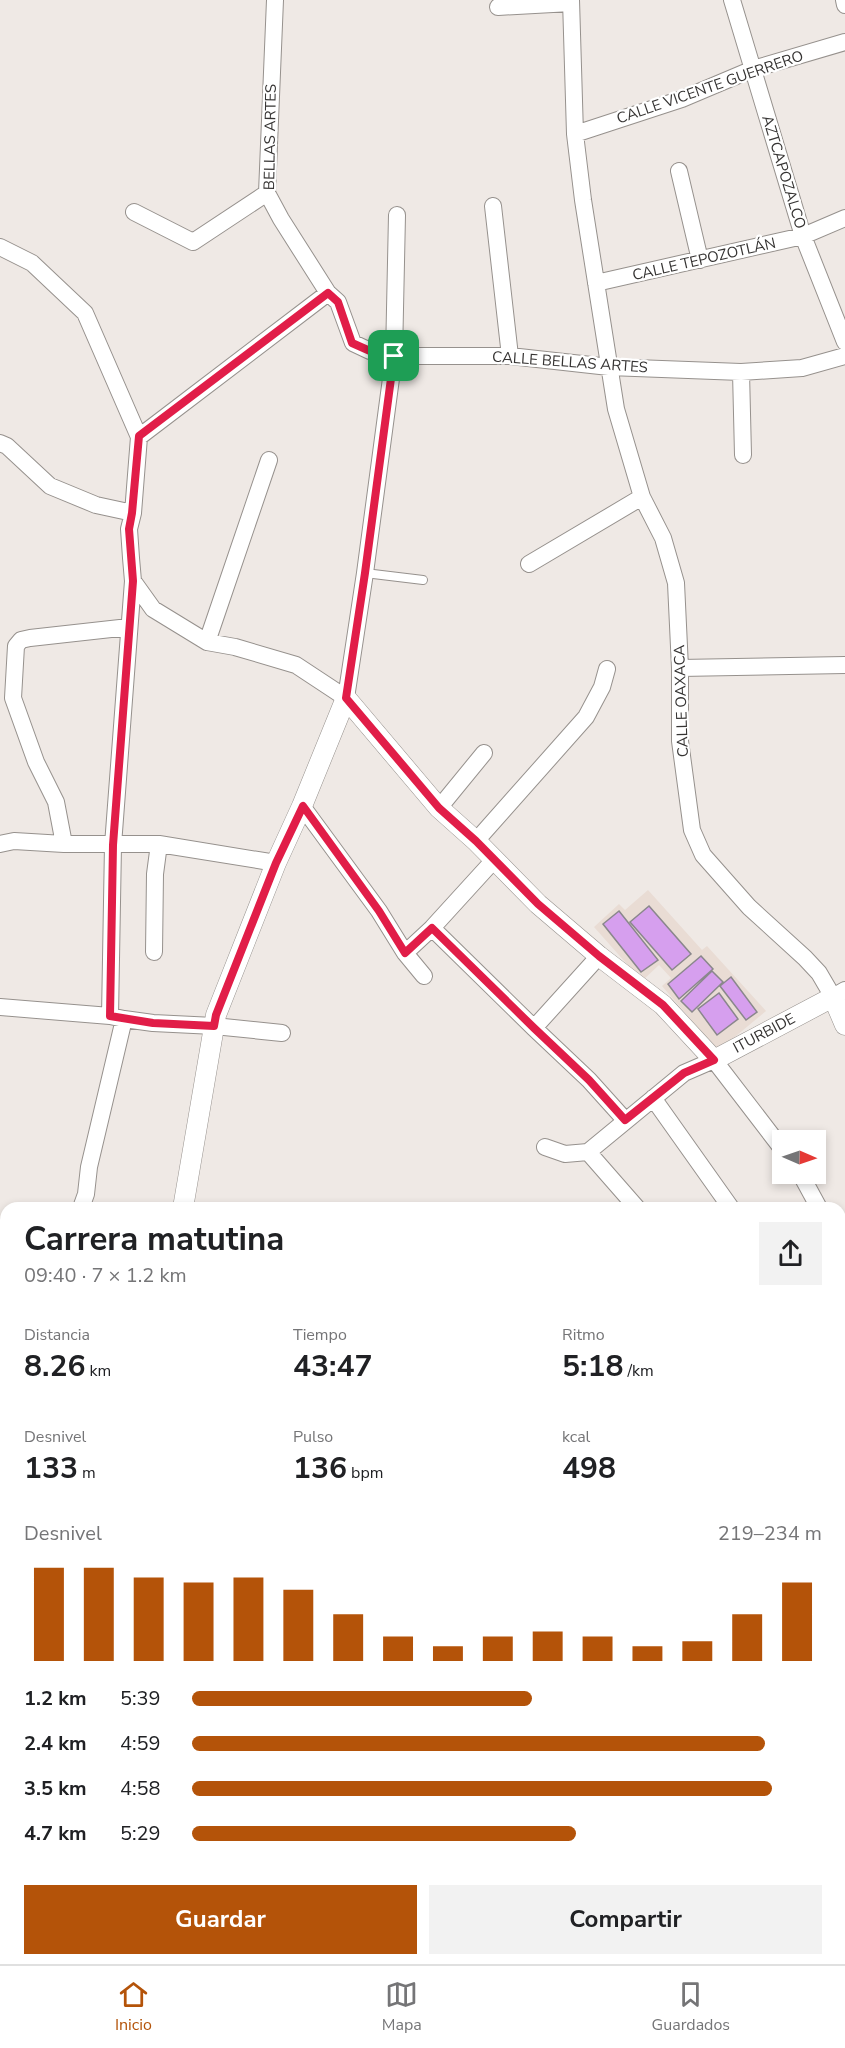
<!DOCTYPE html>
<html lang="es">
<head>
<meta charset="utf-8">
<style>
  :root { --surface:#fff; --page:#f2f2f2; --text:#202124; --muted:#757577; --line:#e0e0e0; --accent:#b45309 }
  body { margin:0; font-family:"Nunito Sans",sans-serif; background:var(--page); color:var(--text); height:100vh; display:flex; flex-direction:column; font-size:22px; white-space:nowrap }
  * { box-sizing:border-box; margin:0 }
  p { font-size:20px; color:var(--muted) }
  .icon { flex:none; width:33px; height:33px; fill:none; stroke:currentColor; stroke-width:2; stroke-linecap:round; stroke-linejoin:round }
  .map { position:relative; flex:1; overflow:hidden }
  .side { position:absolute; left:0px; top:1202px; width:846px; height:764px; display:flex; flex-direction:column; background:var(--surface); border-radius:18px 18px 0 0; box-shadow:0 3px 9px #0003 }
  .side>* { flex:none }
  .needle { width:39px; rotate:92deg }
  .tools { position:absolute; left:772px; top:1130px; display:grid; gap:12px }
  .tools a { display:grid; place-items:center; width:54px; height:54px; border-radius:0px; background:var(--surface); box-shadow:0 3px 9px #0003; font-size:30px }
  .pin { position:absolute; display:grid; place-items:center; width:51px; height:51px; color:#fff; margin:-26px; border-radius:12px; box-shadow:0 3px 9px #0006 }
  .round { display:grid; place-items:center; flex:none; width:63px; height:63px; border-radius:0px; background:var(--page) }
  .head { display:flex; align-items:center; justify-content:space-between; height:102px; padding:0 24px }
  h1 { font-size:33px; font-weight:700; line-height:45px }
  .stats { display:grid; grid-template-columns:repeat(3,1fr); gap:9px; height:102px; padding:6px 24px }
  .stats div { display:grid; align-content:center }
  .stats b { font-size:30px; font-weight:700 }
  .stats small { font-size:16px; font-weight:400 }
  .stats p { font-size:16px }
  .chart { height:168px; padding:12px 24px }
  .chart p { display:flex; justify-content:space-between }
  .chart svg { width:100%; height:108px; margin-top:6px; stroke:var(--accent); stroke-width:6 }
  .primary-button { display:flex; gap:12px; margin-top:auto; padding:12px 24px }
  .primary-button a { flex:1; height:69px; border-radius:0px; background:var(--accent); color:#fff; font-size:24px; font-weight:700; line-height:69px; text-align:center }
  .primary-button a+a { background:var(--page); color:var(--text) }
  ul { padding:0 24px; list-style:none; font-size:20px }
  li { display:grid; grid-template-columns:96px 72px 1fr; align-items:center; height:45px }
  li i { height:15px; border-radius:8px; background:var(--accent) }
  .tabs { display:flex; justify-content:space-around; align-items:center; height:84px; border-top:2px solid var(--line); background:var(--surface); font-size:16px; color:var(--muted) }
  .tabs a { display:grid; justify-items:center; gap:3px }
  .tabs .on { color:var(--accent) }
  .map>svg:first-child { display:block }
</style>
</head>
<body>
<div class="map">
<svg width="845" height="1964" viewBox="0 0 845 1964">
  <rect width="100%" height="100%" fill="#efe9e5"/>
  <path fill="#e9dcd4" d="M648,890L702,950L707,946L766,1011L718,1051L662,986L671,978L659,965L642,981L594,927L619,904L625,910Z"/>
  <path fill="#d69fee" stroke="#8a878c" stroke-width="1.5" d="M649,906L691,954L672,970L630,922Z
    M619,911L658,960L641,972L603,924Z
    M701,956L713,969L679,999L668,984Z
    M712,971L723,982L692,1012L681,1001Z
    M731,977L757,1012L746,1020L720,986Z
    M719,993L738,1019L717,1035L698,1009Z"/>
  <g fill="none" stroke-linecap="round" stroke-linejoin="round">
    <defs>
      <path id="service" d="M365,573L423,580"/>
      <path id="minor" d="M275,0L267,193L281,219L328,293L338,302L353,343L370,351L394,356H510L609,367L741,372L802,368L845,356
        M571,0L575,134L583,200L616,409L642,497L663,538L676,583L680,668V741L692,830L703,855L749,907L805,958L819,973L833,997L845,990
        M732,0L803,236L845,342
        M844,0L845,5
        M498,7L571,3
        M575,134L682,99L753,69L845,42
        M679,171L700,260
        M493,206L510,356
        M134,212L193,242L267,193
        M0,247L32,263L85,313L139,437
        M596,283L803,236L845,218
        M328,293L139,437L133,513L129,529L131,558L133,581L153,609L207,642L235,647L296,665L346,698L365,573L394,356L397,215
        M741,372L743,455
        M0,443L7,446L50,486L96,505L133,513
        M529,564L642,497
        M207,642L269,460
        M680,668L845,665
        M302,806L379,911L405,953L424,976
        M439,808L484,753
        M476,841L586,717L602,687L607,669
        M0,844L14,841L64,844H159L276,863
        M64,844L56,802L36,762L13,698L16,646L21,640L30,638L129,627
        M432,928L534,1028L589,1080L625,1120
        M154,952L155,874L159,844
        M405,953L432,928L494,860
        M0,1007L110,1016
        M124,1019L153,1023L214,1026L282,1033
        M534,1028L599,956
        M653,1098L731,1208
        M545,1147L565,1154L588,1152L684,1073L714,1060L783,1150
        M588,1152L637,1208
        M800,1173L819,1208
        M81,1208L86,1194L89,1167L124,1019L110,1016L113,845L133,581
        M840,1231L845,1230
        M840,1246L845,1256
        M0,1369L6,1350
        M0,1418L6,1420
        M0,1581L6,1584
        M840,1636L845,1645
        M840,1863L845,1902L840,1931
        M0,1925L6,1928
        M435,1959V1964
        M554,1959L555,1964
        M659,1959V1964
        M771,1959V1964
        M11,1964L13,1959
        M130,1964L133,1959
        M625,1964L631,1959
        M838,1964V1959"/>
      <path id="tertiary" d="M183,1208L216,1015L276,863L302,806L346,698L439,808L476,841L538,904L599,956L663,1005L714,1060L833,997L845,1025
        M252,1964L254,1959"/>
    </defs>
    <use href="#service" stroke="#96918d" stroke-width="10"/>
    <use href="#minor" stroke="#96918d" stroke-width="18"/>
    <use href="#tertiary" stroke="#96918d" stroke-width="21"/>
    <use href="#service" stroke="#fff" stroke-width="8"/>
    <use href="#minor" stroke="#fff" stroke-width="16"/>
    <use href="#tertiary" stroke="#fff" stroke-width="20"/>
  </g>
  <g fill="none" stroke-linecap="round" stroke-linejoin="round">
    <defs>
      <path id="route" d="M328,293L338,302L352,343L370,351L394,356L365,573L346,698L439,808L476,841L538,904L599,956L663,1005L714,1060L684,1073L625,1120L589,1080L534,1028L432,928L405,953L379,911L303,806L276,863L216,1015L214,1026L153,1023L110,1016L113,845L133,581L129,529L132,513L139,436Z"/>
    </defs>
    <use href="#route" stroke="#fff" stroke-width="12"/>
    <use href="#route" stroke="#e11d48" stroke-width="8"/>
  </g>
  <g text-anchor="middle" stroke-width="4.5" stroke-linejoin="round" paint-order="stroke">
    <g font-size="15" fill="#363433" stroke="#fff">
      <text transform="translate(710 87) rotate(-19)" y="5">CALLE VICENTE GUERRERO</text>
      <text transform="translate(270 137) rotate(-89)" y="5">BELLAS ARTES</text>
      <text transform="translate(784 172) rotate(73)" y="5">AZTCAPOZALCO</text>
      <text transform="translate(704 259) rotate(-13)" y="5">CALLE TEPOZOTLÁN</text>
      <text transform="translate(570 362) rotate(4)" y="5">CALLE BELLAS ARTES</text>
      <text transform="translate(681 701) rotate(-92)" y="5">CALLE OAXACA</text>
      <text transform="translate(764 1033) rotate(-28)" y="5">ITURBIDE</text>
    </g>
  </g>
</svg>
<div class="tools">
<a><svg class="needle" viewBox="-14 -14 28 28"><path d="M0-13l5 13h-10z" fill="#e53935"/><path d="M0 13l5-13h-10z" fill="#757577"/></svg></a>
</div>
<div class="pin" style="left:394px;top:356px;background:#1e9e55"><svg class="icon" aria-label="arrive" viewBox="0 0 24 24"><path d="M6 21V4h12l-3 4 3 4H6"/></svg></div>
<section class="side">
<div class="head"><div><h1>Carrera matutina</h1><p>09:40 · 7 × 1.2 km</p></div><a class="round"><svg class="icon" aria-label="share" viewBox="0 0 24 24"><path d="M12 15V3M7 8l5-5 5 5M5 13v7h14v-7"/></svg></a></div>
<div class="stats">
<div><p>Distancia</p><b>8.26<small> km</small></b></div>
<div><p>Tiempo</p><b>43:47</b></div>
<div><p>Ritmo</p><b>5:18<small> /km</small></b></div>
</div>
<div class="stats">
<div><p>Desnivel</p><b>133<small> m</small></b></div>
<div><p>Pulso</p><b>136<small> bpm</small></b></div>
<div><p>kcal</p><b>498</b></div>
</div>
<div class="chart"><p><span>Desnivel</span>219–234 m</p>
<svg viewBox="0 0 160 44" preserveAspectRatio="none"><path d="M5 44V6M15 44V6M25 44V10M35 44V12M45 44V10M55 44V15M65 44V25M75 44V34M85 44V38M95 44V34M105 44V32M115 44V34M125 44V38M135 44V36M145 44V25M155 44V12"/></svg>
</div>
<ul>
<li><b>1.2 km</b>5:39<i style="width:54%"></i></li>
<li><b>2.4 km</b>4:59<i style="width:91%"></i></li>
<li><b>3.5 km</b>4:58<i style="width:92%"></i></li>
<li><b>4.7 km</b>5:29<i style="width:61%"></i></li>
</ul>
<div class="primary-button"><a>Guardar</a><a>Compartir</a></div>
</section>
</div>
<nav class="tabs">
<a class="on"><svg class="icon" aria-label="home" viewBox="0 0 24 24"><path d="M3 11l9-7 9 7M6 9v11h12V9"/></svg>Inicio</a>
<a><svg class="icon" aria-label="map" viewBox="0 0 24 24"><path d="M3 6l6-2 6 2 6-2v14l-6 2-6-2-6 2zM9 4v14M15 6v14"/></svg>Mapa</a>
<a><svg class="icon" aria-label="saved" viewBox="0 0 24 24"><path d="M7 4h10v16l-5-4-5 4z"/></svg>Guardados</a>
</nav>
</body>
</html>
